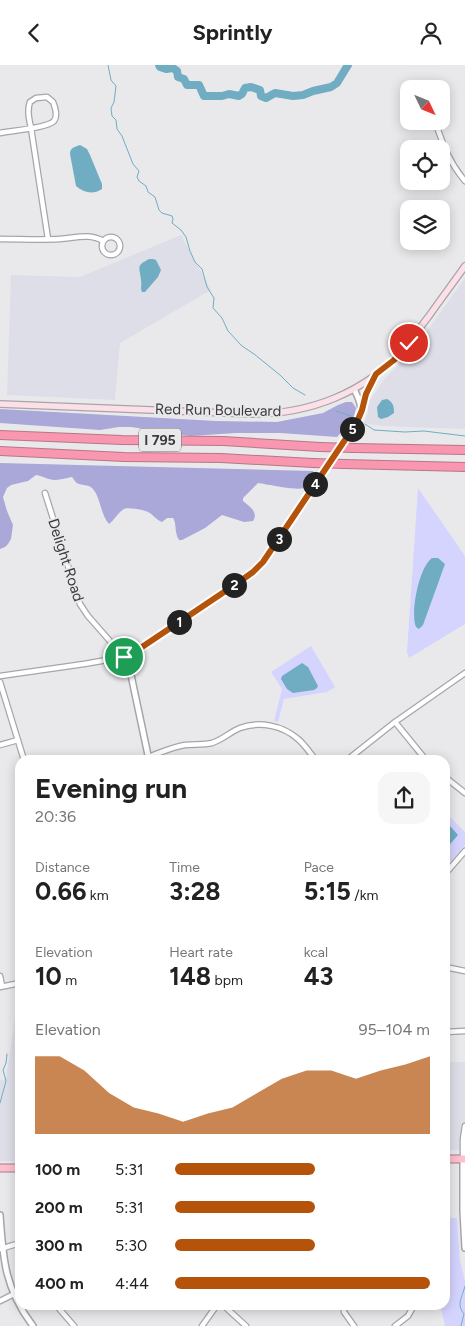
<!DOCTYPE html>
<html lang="en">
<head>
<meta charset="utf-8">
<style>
  :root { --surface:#fff; --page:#f6f6f6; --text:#222; --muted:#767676; --accent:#b45309 }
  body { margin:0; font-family:Figtree,sans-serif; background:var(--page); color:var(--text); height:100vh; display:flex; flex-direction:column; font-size:19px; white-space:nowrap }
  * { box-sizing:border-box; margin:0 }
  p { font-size:16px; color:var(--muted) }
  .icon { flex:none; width:28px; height:28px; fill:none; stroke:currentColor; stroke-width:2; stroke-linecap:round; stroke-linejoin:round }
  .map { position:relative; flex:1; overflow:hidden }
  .panel { position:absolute; left:15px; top:690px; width:435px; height:555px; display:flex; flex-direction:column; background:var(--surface); border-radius:15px; box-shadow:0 2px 12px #0003 }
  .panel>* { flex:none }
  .needle { width:32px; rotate:133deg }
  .buttons { position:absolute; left:400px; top:15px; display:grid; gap:10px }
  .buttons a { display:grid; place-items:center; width:50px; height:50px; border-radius:10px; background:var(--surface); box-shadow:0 2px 12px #0003; font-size:25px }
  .pin { position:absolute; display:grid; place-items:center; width:42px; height:42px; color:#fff; margin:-21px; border:2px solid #fff; border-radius:50%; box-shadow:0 1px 5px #0007 }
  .km { position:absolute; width:25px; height:25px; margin:-12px; border-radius:50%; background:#222; color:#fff; font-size:14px; line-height:25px; text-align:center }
  .round { display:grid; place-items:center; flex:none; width:52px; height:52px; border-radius:15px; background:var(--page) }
  .head { display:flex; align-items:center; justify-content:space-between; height:85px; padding:0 20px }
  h1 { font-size:28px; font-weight:700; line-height:38px }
  .stats { display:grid; grid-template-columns:repeat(3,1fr); gap:8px; height:85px; padding:5px 20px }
  .stats div { display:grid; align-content:center }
  .stats b { font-size:25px; font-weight:700 }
  .stats small { font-size:14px; font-weight:400 }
  .stats p { font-size:14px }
  .chart { height:140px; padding:10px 20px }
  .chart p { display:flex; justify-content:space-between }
  .chart svg { width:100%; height:90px; margin-top:5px; fill:var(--accent); opacity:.7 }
  ul { padding:0 20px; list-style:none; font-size:16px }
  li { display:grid; grid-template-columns:80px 60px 1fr; align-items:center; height:38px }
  li i { height:12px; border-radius:6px; background:var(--accent) }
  header { display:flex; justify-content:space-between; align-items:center; height:65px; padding:0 20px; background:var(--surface); font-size:22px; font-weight:700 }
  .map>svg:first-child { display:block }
</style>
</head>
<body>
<header><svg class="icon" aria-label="back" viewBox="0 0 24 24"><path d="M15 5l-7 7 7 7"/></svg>Sprintly<svg class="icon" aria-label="person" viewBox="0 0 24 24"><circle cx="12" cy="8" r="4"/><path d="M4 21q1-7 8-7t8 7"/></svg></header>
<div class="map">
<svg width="465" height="1261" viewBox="0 0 465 1261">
  <rect width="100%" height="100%" fill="#e9e9ec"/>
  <path fill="#dedee8" d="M181,170L211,225L120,278L115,335L7,330L11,210L80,212Z
    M465,213V364L381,361L364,358L368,348V338L385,313L401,298L417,280Z
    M15,953H20V1096H0V1015L6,1014Z
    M445,997H465V1085H445Z"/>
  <path fill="#d4d4ff" d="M418,423L465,491V559L409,593L407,587Z
    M311,581L335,622L327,627L284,634L278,657L274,656L282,624L271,607Z
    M450,752L465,767V780L445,803V758Z
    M445,1153H457L460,1195L465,1216V1261H444L445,1260L440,1240H445Z"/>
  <path fill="#a9a8d9" d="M346,337H352L356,343L354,352L337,372L280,368H236L190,371L131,362H119L100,365L0,358V344L216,356L277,357L323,348L338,340Z
    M0,398L313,406C314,411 314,418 309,421C301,428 268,419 258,418L243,433V436C249,441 259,447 253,456L244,457L222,450L205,463L182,475H179C174,467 177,459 173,453H167L162,457C156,455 154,450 148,447C144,445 128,442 124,444C117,448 115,455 109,459C100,449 101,432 92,423C88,419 82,421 77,418C75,417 74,414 72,412C66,413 59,415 54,415C49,415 43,411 36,410L28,416L11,420L7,423L3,432L7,446L13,460L11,474L8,479L5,482L0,484Z"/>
  <path fill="#70adc2" d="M80,80L87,84L90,90L102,119V124C93,130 84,128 76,121L70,89C70,83 74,82 80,80Z
    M149,194H153L156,195L161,205L158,212L145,227H142C140,223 142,220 141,215C140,203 135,201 149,194Z
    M387,334C393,337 394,341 394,348L388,352L381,354L378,352L377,342L382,335Z
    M432,493H438L445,499L423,560L419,564L416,562C410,548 419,502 432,493Z
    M302,598L308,602L318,621L317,623L314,625L293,628L287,624L281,614L282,611Z
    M448,761H450L458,770L445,785V762Z"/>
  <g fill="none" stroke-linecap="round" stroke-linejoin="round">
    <path stroke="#70adc2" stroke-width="1" d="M108,0L111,15L116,21L114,37L111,43L112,51L116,55L117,64L122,71L133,99L139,106L137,112L139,116L146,121L148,127L155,132L159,145L162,148L172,151L173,154L172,158L181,165L186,172L190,186L195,197L202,204L207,222L214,233L213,243L222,253L228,266L242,281L254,289L280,310L293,323L305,330
      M336,346L351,351
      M365,359L374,365L405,367L424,366L465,371
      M0,1038L6,1016L3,1005L6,998L7,989
      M461,1261L464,1249C456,1239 462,1233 465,1221"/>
    <path stroke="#70adc2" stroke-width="8" d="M159,0L160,2L166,4L173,3L177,6L178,12L184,14L187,20H199L204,31H222L229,29L239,31L242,29L245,23L251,22L260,25L261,31L266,33L275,28L293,31L303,30L313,26L331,22L337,18L348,0"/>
    <defs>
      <path id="minor" d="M435,56C443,80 449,97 465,116
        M0,68C10,66 48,63 54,56C58,51 55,42 53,37L47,32L36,33L30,37C27,45 29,54 31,63L48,174
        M102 181a9 9 0 1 1 18 0a9 9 0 1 1-18 0Z
        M0,174C20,174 40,175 60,174C75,173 90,168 103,176
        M0,611L84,599L124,592L88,551L80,539L45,428
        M0,617L24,695
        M395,657L426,695
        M0,680L18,675
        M148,692C160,688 172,682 185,680C194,679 204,680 212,678C222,675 230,667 240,663C259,656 282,660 298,674C305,680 310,688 316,695
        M347,695L395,657L465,608
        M445,712L465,728
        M445,809L465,786
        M450,903L465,906
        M0,911L2,921
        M0,922L20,918
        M445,967L465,966
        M463,1094V1074L465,1061
        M0,1184L20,1178
        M0,1236L14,1229
        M56,1240L74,1261
        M223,1240L246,1261
        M344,1240V1247L354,1261
        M202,1261L217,1240
        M395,1261L408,1251L414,1240"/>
      <path id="tertiary" d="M149,695L131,610L124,592L142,582L239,517L253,507L263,497L357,357C364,345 360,336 354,324
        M463,1094V1146L465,1183
        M0,1150C3,1195 5,1224 33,1261"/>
      <path id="secondary" d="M0,339L252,349C310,349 364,328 403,285C413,274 420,262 429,251C441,234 453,218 465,201
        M361,348L366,329L374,313"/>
      <path id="primary" d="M445,1094H465
        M0,1103H20"/>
      <path id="motorway" d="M0,370L122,375L223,376L320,382
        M354,383L465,385
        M0,386L124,392L221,393L313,398
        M344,399L465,402"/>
    </defs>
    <use href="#minor" stroke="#a6a6a9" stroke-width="7"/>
    <use href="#tertiary" stroke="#a6a6a9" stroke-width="8"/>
    <use href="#secondary" stroke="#a6a6a9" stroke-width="8"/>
    <use href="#primary" stroke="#b67787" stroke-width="9"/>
    <use href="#motorway" stroke="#b67787" stroke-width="10"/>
    <use href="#minor" stroke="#fff" stroke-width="4.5"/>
    <use href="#tertiary" stroke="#fff" stroke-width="5"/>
    <use href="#secondary" stroke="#fde0e7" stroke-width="5.5"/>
    <use href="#primary" stroke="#fbc1cf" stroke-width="7"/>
    <use href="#motorway" stroke="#f897af" stroke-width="8"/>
    <defs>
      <path id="motorway-bridge" d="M320,382L354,383
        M313,398L344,399"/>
    </defs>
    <use href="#motorway-bridge" stroke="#b67787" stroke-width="10" stroke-linecap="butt"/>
    <use href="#motorway-bridge" stroke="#f897af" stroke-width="8"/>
  </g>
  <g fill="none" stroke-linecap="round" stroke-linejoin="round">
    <defs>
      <path id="route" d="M124,592L142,582L239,517L253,507L263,497L357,357L362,345L366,329L376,309L394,295L409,278"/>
    </defs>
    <use href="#route" stroke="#fff" stroke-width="10"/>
    <use href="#route" stroke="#b45309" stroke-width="6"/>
  </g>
  <g text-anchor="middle" stroke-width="4" stroke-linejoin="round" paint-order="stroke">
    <rect fill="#e9e9ec" stroke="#6f6f71" stroke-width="1" x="139" y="363.5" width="42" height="23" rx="4"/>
    <g font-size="14" font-weight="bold" fill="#3b3b3c">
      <text x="160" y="380">I 795</text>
    </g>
    <g font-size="15" fill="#3b3b3c" stroke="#e9e9ec">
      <text transform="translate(218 345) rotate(1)" y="5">Red Run Boulevard</text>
      <text transform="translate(66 495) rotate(72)" y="5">Delight Road</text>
    </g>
  </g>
</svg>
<div class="buttons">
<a><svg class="needle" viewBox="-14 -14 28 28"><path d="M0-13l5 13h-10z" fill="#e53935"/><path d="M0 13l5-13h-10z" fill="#767676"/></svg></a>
<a><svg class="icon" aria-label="locate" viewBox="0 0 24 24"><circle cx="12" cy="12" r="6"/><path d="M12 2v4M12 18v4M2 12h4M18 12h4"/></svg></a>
<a><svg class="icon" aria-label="layers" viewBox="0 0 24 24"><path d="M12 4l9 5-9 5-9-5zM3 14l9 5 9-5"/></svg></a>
</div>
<div class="pin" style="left:124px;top:592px;background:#1e9e55"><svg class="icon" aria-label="arrive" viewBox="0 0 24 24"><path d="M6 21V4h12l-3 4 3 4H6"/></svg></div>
<div class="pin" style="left:409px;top:278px;background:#d93025"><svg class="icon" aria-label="check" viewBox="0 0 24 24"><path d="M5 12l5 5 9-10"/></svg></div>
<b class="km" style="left:179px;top:557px">1</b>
<b class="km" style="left:234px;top:520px">2</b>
<b class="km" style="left:279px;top:474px">3</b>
<b class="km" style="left:315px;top:419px">4</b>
<b class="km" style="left:352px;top:364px">5</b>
<section class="panel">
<div class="head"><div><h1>Evening run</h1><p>20:36</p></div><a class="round"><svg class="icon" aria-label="share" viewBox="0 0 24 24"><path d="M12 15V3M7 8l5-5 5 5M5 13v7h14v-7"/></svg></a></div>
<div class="stats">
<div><p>Distance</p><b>0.66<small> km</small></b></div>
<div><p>Time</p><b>3:28</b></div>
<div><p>Pace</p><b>5:15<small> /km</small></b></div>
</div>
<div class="stats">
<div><p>Elevation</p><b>10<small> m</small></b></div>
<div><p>Heart rate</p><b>148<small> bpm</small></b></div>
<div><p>kcal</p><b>43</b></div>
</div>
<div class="chart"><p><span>Elevation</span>95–104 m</p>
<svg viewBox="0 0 160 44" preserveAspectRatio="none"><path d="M0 44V6L10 6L20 13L30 24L40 31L50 34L60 38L70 34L80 31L90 24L100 17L110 13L120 13L130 17L140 13L150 10L160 6V44z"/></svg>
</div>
<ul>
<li><b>100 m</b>5:31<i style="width:55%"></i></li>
<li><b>200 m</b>5:31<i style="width:55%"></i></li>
<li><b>300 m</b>5:30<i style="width:55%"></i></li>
<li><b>400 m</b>4:44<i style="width:100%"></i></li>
</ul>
</section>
</div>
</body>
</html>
